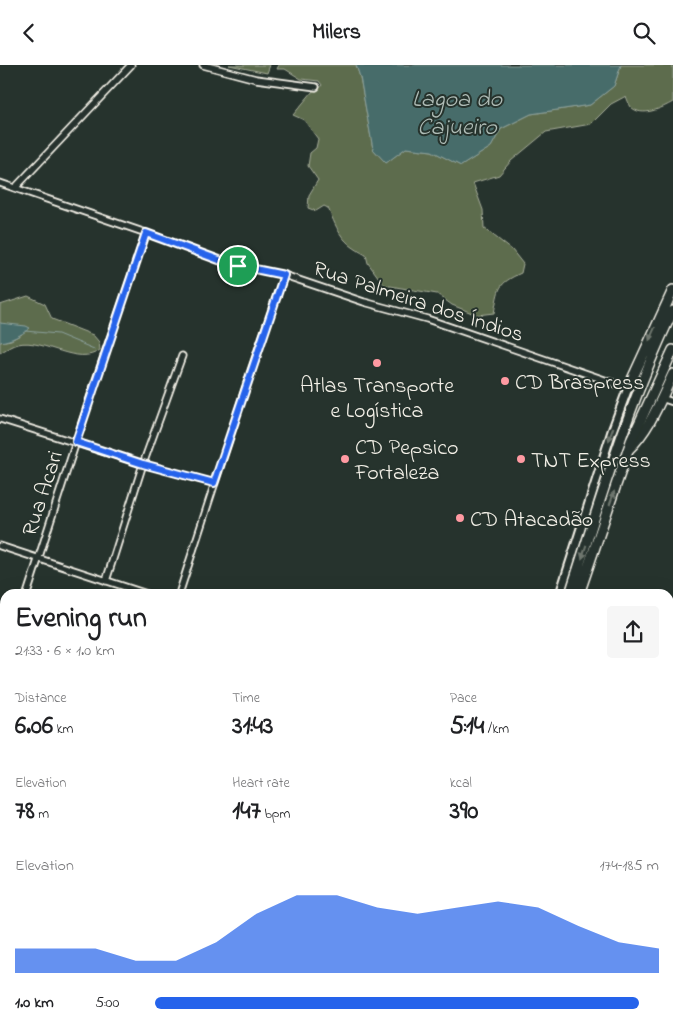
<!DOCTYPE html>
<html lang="en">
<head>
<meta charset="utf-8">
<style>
  :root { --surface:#fff; --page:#f6f6f6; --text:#202124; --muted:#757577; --accent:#2563eb }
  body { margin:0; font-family:"Indie Flower",sans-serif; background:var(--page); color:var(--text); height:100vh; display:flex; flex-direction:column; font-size:19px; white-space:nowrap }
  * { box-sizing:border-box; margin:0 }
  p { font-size:16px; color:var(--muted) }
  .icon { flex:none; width:28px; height:28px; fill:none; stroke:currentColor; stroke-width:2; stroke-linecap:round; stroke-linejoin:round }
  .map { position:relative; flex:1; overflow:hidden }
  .sheet { position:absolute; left:0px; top:524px; width:674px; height:444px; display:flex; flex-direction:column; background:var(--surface); border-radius:15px 15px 0 0; box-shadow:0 5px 20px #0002 }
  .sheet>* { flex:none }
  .pin { position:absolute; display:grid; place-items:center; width:42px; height:42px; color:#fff; margin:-21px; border:2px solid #fff; border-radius:50%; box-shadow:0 1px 5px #0007 }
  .round { display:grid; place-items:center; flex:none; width:52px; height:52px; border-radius:5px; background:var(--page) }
  .headline { display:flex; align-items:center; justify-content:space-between; height:85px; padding:0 15px }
  h1 { font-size:28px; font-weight:700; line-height:38px }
  .stats { display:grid; grid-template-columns:repeat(3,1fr); gap:8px; height:85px; padding:5px 15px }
  .stats div { display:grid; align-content:center }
  .stats b { font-size:25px; font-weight:700 }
  .stats small { font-size:14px; font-weight:400 }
  .stats p { font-size:14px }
  .chart { height:140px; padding:10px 15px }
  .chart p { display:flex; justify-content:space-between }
  .chart svg { width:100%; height:90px; margin-top:5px; fill:var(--accent); opacity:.7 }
  ul { padding:0 15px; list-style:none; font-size:16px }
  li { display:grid; grid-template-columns:80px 60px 1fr; align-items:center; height:38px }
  li i { height:12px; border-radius:6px; background:var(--accent) }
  header { display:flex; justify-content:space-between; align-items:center; height:65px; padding:0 15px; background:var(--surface); font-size:22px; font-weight:700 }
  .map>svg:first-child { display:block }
</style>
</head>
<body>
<header><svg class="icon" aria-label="back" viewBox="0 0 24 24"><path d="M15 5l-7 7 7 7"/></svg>Milers<svg class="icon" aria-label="search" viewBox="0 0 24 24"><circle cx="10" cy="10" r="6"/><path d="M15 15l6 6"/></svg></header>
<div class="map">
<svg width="673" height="967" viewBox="0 0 673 967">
  <rect width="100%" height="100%" fill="#26332d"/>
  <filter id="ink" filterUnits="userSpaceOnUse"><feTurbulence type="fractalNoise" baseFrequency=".02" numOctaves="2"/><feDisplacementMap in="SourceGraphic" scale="10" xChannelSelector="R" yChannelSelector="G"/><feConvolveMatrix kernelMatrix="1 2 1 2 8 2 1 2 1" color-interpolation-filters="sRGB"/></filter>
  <g filter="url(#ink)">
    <path fill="#5d6c4e" stroke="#a8ae9b" d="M229,0H270L267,8Z
      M279,0H356L360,12L373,84L386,98L406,83L432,86L461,101L491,82L501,64L531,49L590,40L614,21L621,0H673V37C662,43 642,53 631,42C629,39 627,34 626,31L611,39L591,59L546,67L511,96L499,110L473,118L483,145L484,163L512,185L523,199L521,208C497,219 499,223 494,248L477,250L452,240L437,229L384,220L368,198L366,190C341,177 339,168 328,143L324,141L316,146L308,143L309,130L318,115L308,101L310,88L316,83L318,74L304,55L293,50L313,26H317L322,20L319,16L301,14L285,4H277Z
      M28,231L45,239L52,254L93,270L99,277L100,285C78,302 44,273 18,279C12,280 5,285 0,288V277L11,275L22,269L0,258V240Z
      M669,578L673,579V806L669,804Z
      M673,876V951L669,952V889Z
      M669,959L672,962L671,967H550L551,963L669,962Z"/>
    <path fill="#476c6a" stroke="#8ca19c" d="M356,0H621L614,21L590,40L531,49L501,64L491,82L461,101L432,86L406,83L386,98L373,84L360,12Z
      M0,258L26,261L30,263C20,271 12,275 0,277Z"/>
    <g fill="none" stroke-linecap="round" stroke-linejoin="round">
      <path stroke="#8ca19c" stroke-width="1" d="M25,266L58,269L94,284"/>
      <defs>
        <path id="minor" d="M203,0L256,14L316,22
          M0,118L146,168L230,199L284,210L364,237L427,254L628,323
          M15,123L131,0
          M661,333L673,337
          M0,354L143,399L214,418
          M0,481L147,529
          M106,516L143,399L182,291
          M27,529L94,321L146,168
          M179,529L251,306L284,210
          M669,572L673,573
          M0,608L5,593
          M0,739L5,740
          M320,962L335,967
          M35,967L37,962
          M187,967L188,962
          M342,967L344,962"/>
        <path id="tertiary" d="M560,529L612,366L628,323
          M420,967V962"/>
        <path id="primary" d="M628,385C650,364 660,336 673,309"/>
        <path id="trunk" d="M628,323L673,225
          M570,529C601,433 629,337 673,246
          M579,529L631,376L673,285
          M429,967L430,962
          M438,967L439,962"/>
      </defs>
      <use href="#minor" stroke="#f4f1e8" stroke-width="9"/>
      <use href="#tertiary" stroke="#f4f1e8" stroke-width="11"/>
      <use href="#primary" stroke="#f4f1e8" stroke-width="12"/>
      <use href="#trunk" stroke="#f4f1e8" stroke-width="12"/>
      <use href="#minor" stroke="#26332d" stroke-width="5.5"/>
      <use href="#tertiary" stroke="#26332d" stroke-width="7"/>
      <use href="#primary" stroke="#26332d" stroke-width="9"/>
      <use href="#trunk" stroke="#26332d" stroke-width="9"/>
    </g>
    <defs><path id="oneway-solid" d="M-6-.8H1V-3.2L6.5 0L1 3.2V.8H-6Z" transform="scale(1.25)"/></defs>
    <g fill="#6e766e">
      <use href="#oneway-solid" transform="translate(652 269) rotate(114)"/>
      <use href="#oneway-solid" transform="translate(611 369) rotate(109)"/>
      <use href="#oneway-solid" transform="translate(612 433) rotate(-71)"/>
      <use href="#oneway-solid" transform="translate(584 487) rotate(108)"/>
    </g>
  </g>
  <g fill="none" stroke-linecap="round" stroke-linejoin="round" filter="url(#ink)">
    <defs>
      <path id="route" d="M146,168L230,199L284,210L214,418L143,399L76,377Z"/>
    </defs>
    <use href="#route" stroke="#fff" stroke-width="10"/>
    <use href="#route" stroke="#2563eb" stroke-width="6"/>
  </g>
  <g fill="#ff9aa2" stroke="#26332d" stroke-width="2">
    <circle cx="377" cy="298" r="5"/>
    <circle cx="505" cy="316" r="5"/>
    <circle cx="345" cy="394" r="5"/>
    <circle cx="521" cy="394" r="5"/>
    <circle cx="460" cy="453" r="5"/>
  </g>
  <g text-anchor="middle" stroke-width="4" stroke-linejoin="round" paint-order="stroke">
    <g font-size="22" fill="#f4f1e8" stroke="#26332d">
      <text transform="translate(419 235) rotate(18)" y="8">Rua Palmeira dos Índios</text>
      <text transform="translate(41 428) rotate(-72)" y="8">Rua Acari</text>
    </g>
    <g font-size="22" fill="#f4f1e8" stroke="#26332d" text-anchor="start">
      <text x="515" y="324">CD Braspress</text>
      <text x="377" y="327" text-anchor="middle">Atlas Transporte<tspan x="377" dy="25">e Logística</tspan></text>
      <text x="355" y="389">CD Pepsico<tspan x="355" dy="25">Fortaleza</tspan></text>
      <text x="531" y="402">TNT Express</text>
      <text x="470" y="461">CD Atacadão</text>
    </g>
    <g font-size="24" font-style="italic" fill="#afbcb6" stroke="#26332d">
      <text x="457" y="41">Lagoa do<tspan x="457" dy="28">Cajueiro</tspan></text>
    </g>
  </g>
</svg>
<div class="pin" style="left:238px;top:201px;background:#1e9e55"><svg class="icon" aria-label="arrive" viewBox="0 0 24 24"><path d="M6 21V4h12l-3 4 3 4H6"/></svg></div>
<section class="sheet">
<div class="headline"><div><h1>Evening run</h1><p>21:33 · 6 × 1.0 km</p></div><a class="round"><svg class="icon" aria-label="share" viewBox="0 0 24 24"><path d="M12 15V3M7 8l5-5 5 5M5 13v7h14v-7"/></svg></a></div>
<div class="stats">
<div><p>Distance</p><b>6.06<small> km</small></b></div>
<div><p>Time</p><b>31:43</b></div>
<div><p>Pace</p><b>5:14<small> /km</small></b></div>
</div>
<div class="stats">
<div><p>Elevation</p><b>78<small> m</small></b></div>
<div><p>Heart rate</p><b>147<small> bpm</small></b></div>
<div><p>kcal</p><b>390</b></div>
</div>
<div class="chart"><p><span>Elevation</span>174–185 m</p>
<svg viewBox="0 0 160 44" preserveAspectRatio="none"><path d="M0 44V32L10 32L20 32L30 38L40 38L50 29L60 15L70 6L80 6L90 12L100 15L110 12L120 9L130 12L140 21L150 29L160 32V44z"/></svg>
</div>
<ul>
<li><b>1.0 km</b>5:00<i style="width:96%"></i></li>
</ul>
</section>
</div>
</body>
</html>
